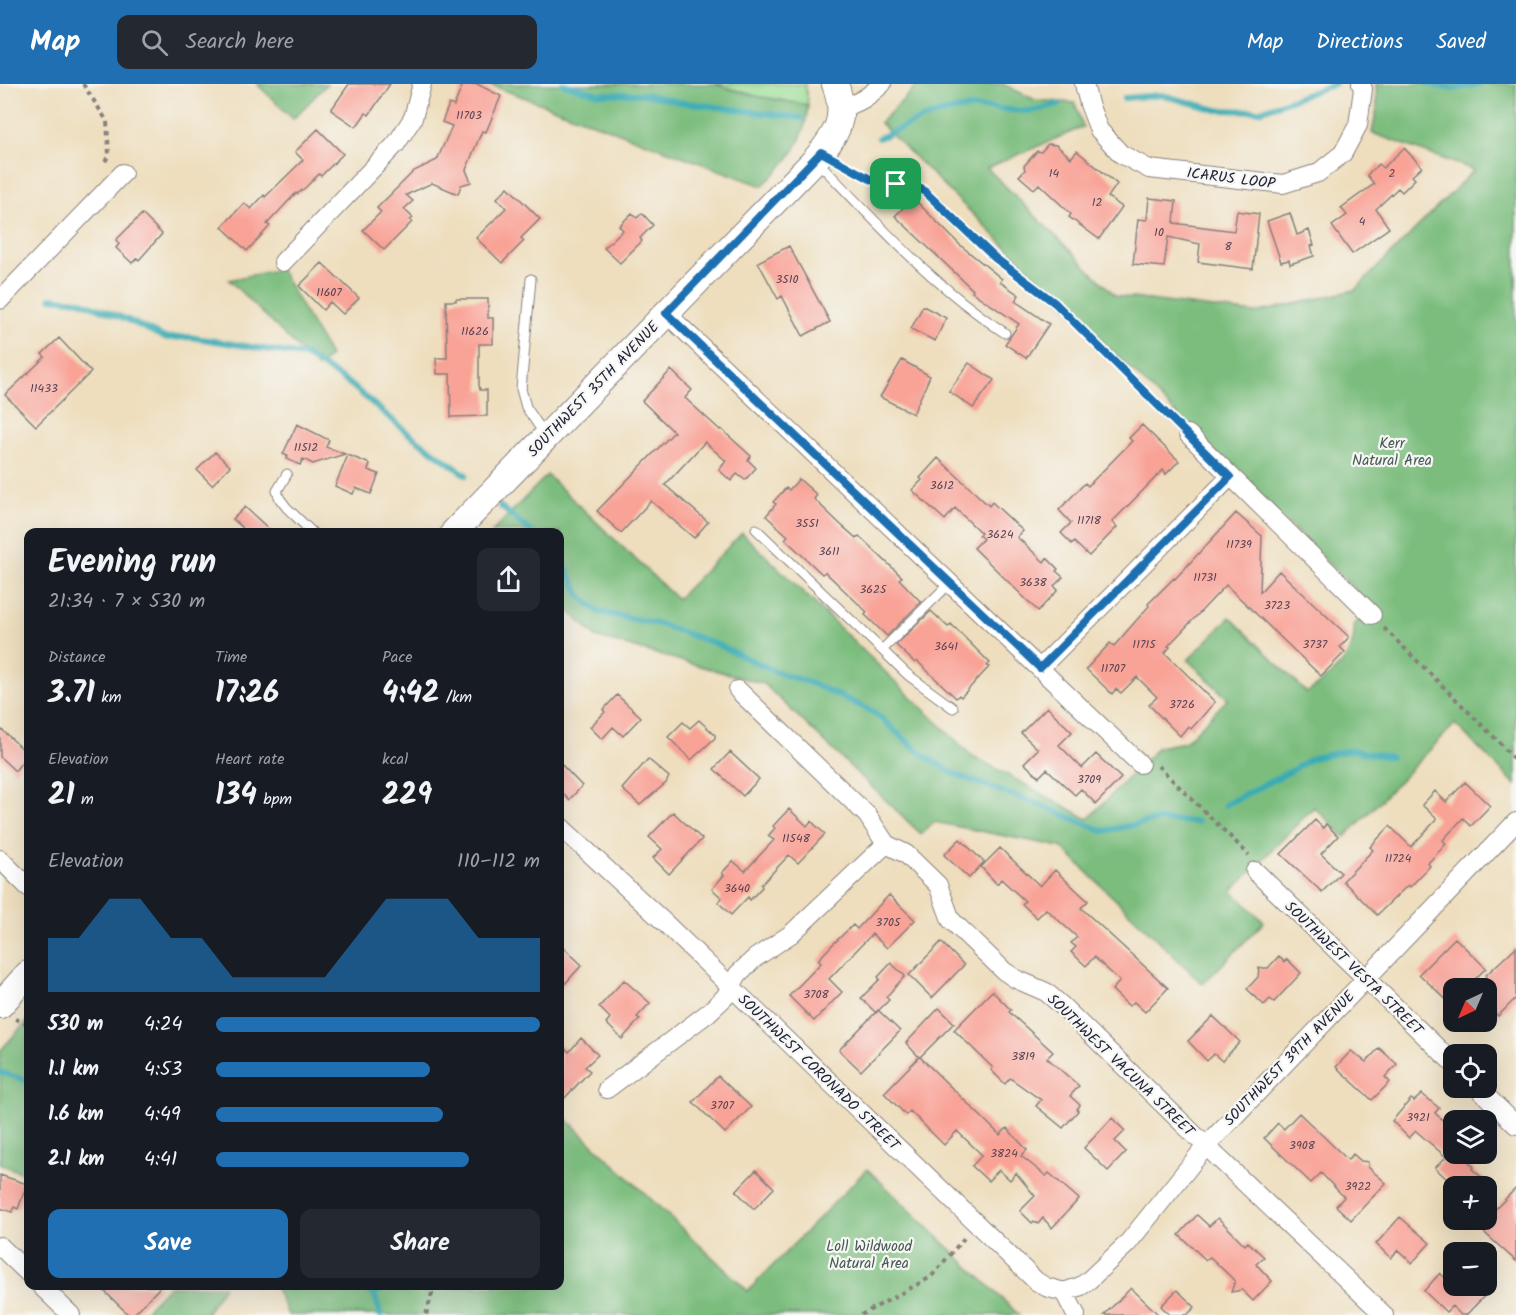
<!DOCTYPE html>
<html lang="en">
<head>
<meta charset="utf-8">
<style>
  :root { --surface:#171b24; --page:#242831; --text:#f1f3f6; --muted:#9ea1a6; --accent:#1f6fb2 }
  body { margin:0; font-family:Kalam,sans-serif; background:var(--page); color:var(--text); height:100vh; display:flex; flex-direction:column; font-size:22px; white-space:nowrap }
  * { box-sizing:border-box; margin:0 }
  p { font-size:20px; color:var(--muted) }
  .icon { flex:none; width:33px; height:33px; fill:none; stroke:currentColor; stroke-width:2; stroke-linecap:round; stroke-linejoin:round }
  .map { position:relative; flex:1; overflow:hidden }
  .drawer { position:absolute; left:24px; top:444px; width:540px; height:762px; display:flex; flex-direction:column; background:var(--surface); border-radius:12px; box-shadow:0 6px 24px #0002 }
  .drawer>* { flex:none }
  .needle { width:39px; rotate:224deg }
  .controls { position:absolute; left:1443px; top:894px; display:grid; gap:12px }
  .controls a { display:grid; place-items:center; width:54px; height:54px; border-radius:12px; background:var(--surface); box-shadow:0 6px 24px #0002; font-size:30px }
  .pin { position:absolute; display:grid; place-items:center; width:51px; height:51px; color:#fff; margin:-26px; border-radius:12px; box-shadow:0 3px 9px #0006 }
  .round { display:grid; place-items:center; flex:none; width:63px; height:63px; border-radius:12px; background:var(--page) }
  .overview { display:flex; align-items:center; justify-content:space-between; height:102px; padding:0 24px }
  h1 { font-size:33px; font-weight:700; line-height:45px }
  .metrics { display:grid; grid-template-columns:repeat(3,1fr); gap:9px; height:102px; padding:6px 24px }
  .metrics div { display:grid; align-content:center }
  .metrics b { font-size:30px; font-weight:700 }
  .metrics small { font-size:16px; font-weight:400 }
  .metrics p { font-size:16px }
  .chart { height:168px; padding:12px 24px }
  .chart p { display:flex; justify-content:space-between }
  .chart svg { width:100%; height:108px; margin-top:6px; fill:var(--accent); opacity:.7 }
  .action { display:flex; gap:12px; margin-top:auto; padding:12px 24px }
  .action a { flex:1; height:69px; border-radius:12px; background:var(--accent); color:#fff; font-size:24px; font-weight:700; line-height:69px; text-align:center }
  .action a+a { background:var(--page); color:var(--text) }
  ul { padding:0 24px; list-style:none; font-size:20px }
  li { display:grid; grid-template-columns:96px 72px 1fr; align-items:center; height:45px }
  li i { height:15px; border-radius:8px; background:var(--accent) }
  header { display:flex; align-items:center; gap:36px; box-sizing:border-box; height:84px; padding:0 30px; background:var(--accent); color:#fff }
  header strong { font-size:28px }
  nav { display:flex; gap:33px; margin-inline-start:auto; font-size:21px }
  .search { width:420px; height:54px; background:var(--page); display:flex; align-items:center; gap:15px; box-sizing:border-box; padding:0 21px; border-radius:12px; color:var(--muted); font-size:22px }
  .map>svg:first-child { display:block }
</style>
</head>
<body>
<header>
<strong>Map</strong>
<div class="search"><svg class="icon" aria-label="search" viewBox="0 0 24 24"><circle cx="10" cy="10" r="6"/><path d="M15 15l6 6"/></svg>Search here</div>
<nav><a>Map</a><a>Directions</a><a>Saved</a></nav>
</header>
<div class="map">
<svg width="1516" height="1231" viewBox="0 0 1516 1231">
  <rect width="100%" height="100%" fill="#f6f6f2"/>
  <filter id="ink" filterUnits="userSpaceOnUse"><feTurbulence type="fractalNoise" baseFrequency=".0167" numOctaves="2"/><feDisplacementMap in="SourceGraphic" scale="12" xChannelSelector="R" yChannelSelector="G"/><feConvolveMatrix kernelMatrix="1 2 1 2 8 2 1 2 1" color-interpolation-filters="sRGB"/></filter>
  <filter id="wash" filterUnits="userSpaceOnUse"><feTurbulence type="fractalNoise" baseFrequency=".008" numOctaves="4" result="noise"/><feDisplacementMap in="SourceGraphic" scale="24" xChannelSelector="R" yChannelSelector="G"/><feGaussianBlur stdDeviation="1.35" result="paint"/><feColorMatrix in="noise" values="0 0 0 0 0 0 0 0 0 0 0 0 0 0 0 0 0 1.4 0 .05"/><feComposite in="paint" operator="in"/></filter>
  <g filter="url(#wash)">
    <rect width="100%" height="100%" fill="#eedebe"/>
    <path fill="#9bde95" stroke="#5e8068" stroke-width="1.5" d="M714,0H805L808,21L755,12Z"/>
    <path fill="#7cbd7e" stroke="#4f705c" stroke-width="1.5" d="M257,0H327L293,35Z
      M488,0H714L755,12L808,21C806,57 788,79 762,102Z
      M919,0H1003L1035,16L1075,19L1083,43L987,84L1116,212L1255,229L1355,206L1474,86L1372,49L1377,24L1376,0H1516V701L1455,640L1345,753L1314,723L1232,807L1264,838L1203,900L1061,763L934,738L921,750L764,600L596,553L560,518V448H492L547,391L677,515L742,449L971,671L1088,735L1158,663L1185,658L1228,615L1188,576L1230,533L1307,609C1331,591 1357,574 1354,541L1372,522L880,39Z
      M280,185L330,272L318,284L229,196Z
      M28,936V1091L0,1080V967Z
      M560,1029L748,1207L867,1085L1019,1231H288L275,1202H560Z
      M169,1202H224L205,1231H141Z"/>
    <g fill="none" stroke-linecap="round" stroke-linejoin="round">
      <path stroke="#39abb3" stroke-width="6" d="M563,0L600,10H644L680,18L801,34
        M1428,0L1453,5L1480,0
        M1124,14L1162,11L1217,26L1260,27L1335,0
        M879,54C909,40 938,26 971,24C990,22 1009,27 1027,27C1038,27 1049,22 1059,20
        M51,214L80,217L126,235L165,254L190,253L307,272L351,301L409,350L466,391
        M500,422L531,448
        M560,473L581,513L599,528L659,540L716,560L774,587L816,601L874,628L919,668L954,690L1045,723L1103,747L1158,736L1197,738
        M1225,721L1291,687L1312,674L1351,666L1390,673
        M0,988L28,997
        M361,1202L374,1210L381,1231
        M374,1210L389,1202"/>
    </g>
    <g id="blocks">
      <path fill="#f9a296" d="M349,0H390L369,31L366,29L356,43L331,26Z
        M463,0H477L501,12L486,48L482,47L466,86L471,98L461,101L458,110L432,99L406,111L413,117L404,125L413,134L410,136L412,138L384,166L363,146L381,128L377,124L414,87L437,76L452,42L442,38L449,20L454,22Z
        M318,45L343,70L321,92L319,90L305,104L297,110L296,109L267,140L270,142L247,167L222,143L244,119L251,125L264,111L265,113L303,76L295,68Z
        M1048,60L1056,61L1071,74L1077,67L1117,100L1108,113L1122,123L1099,155L1069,133L1071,130L1039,100L1034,105L1019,92L1025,86L1024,82L1037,67L1041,68Z
        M1404,64L1422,83L1412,92L1415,95L1402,108L1398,104L1376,125L1389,144L1352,170L1332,142L1347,131L1341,124L1374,100L1367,91L1379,80L1383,84Z
        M508,103L540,135L521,154L524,157L502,179L476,154L506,124L497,114Z
        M913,114L960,161L1002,195L1000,198L1019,211L1015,217L1049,240L1026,274L1005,260L1019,240L972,208L973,206L895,132Z
        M1149,114L1176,117L1174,139L1234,147L1237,127L1259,130L1253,185L1198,178L1200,160L1168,153L1164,183L1133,180L1138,135L1147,136Z
        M632,129L637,134L642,129L653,141L640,154L642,157L620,179L604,164L623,146L619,142Z
        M1290,129L1297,151L1309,146L1314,161L1311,162L1314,172L1290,180L1289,176L1281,178L1267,137Z
        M142,130L162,150L139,176L137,174L132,179L116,164L119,160L116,156Z
        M789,162L830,238L803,252L782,212L778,215L758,178Z
        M322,179L359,214L343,230L330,218L323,226L299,202Z
        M456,215H488V234H493V260H479V301L480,306H487V332L451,333L450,290H437L436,274H447L446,217H456Z
        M923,222L946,234L935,257L911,245Z
        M59,254L91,288L36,342L5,311L45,273L42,270Z
        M902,276L930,292L913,330L880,313Z
        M969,279L994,296L973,324L949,307Z
        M671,286L692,306L685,314L720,346L721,345L751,372L748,376L756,384L745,396L737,390L731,397L719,386L726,377L705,358L665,401L708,438L694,454L651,417L621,449L597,427L674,348L642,317Z
        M297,340L329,356L326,363L345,370L313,380L303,375L300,381L287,375L288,372L283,370Z
        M1142,341L1179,377L1166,390L1163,386L1112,438L1117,443L1089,472L1074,458L1072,460L1061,449L1071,439L1059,426L1085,399L1088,402L1132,357L1129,354Z
        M215,368L230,382L212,401L197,386Z
        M348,371L370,380L368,386L379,390L371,410L356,404L353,410L335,402Z
        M938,374L989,422L992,418L1023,447L1017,453L1044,478L1047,474L1058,485L1056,487L1063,493L1054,502L1058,506L1038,527L974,464L983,455L979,451L981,449L955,424L945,436L912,406L922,396L920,394Z
        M799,395L817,411L814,415L840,440L856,454L859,452L902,493L899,495L921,518L887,552L865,531L867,528L825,488L822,490L785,455L788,452L766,432L776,420L773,418L786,404L789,406Z
        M245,423L272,448H247L233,435Z
        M1236,429L1262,452L1260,508L1279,487L1349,553L1340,563L1345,568L1321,592L1226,501L1168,562L1170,563L1165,569L1215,618L1191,645L1188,642L1180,652L1149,621L1157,613L1137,593L1121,609L1116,605L1112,610L1086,585L1110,559L1114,562L1149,522L1148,520L1174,494L1175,495Z
        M931,527L948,543L951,540L990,579L987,582L989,583L961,613L959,611L956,614L917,577L915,579L896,561Z
        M617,611L641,633L623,652L613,643L602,655L590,643L605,628L603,626Z
        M1047,623L1072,648L1059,661L1082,684L1096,670L1121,694L1096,720L1081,705L1075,711L1047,685L1039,693L1024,679L1038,665L1021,649Z
        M699,636L715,651V654L691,676L668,653L683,638L690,644Z
        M0,644L28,670L15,687L0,673Z
        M730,668L759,695L743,712L714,685Z
        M648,675L669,693L666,699L640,721L622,705Z
        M560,679L582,702L569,716L560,707Z
        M1465,698L1490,722L1471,742L1463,734L1443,756L1446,760L1428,779L1430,782L1410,803L1408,801L1377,831L1343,797L1373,766L1370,763L1390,742L1411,763L1437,735L1422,721L1435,707L1446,718Z
        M789,725L807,742L811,737L825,750L798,779L789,771L761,801L762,803L750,816L748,813L731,831L718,818L722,814L712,805L724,791L722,789L733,777L745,787L774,756L768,752L775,744L773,742Z
        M673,728L702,755L669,790L653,774L662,765L649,753Z
        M1315,736L1323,744L1326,740L1338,752L1321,770L1341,789L1322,808L1281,770Z
        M960,755L984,778L969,794L944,771Z
        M1000,764L1040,802L1055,786L1088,817L1081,824L1168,904L1145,928L1134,918L1129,922L1112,906L1120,897L1094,873L1086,882L1071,868L1076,863L1071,859L1077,853L1046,825L1037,834L1022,820L1025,817L1001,795L997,800L981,783Z
        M889,811L915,836L887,864L872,850L829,895L842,908L814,937L789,912L821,879L818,876L832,861L853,841L857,845Z
        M1455,854L1486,884L1466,904H1454V923L1419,890Z
        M941,858L964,881L932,914L909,891Z
        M560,860L582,881L560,905Z
        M1516,863V914L1498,932L1486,921V891Z
        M1279,872L1284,878L1287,875L1301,889L1274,918L1270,915L1264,921L1247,905L1258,893L1259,884H1268Z
        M891,879L905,892L886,913L889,916L876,929L861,914L880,895L878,893Z
        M624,896L650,919L637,933L640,935L622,955L606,939L610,934L599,923Z
        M992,907L1011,926L1009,928L1053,968L1047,974L1079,1002L1070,1012L1080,1021L1077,1025L1078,1027L1063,1044L1036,1022L1041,1016L1010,994L1005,1000L991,986L993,984L954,946Z
        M939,924L954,939L920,973L1000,1051L1007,1044L1027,1066L1021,1072L1046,1092L1049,1089L1079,1115L1052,1144L1043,1134L1038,1140L1034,1137L1032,1139L1020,1127L1035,1112L1016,1089L1010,1096L999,1086L988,1097L972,1082L982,1071L957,1047L944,1061L910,1027L906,1031L884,1009L919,973L906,959Z
        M878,926L900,947L861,987L839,966Z
        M1213,932L1240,958L1222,977L1214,970L1207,977L1188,957Z
        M581,954L598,971L585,983L590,987L560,1019V960L569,968Z
        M1379,964L1397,980L1385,993L1390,998L1372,1016L1336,983L1351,967L1366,978Z
        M718,992L751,1023L725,1049L693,1018Z
        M1422,1010L1439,1024L1435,1029L1454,1047V1070H1477L1469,1078L1474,1083L1472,1085L1492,1102L1446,1101L1447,1095L1435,1084L1446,1073L1416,1047L1409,1054L1392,1037L1411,1015L1414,1017Z
        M1299,1029L1348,1076L1353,1070L1361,1077L1368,1078V1083L1386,1099L1351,1136L1336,1122L1344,1113L1321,1089L1311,1099L1264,1054L1278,1039L1284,1045Z
        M1112,1034L1125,1047L1115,1057L1126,1068L1108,1087L1084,1064Z
        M756,1086L774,1104L754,1125L736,1107Z
        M0,1091L27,1100L18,1125L14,1123L12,1128L0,1124Z
        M1516,1104V1177L1478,1143Z
        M1197,1131L1209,1142L1218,1134L1245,1161L1248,1158L1264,1173L1256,1180L1272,1197L1253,1217L1242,1206L1231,1208L1235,1197L1210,1173L1206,1176L1179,1151Z
        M1400,1133L1430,1159L1412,1179L1398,1166L1391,1174L1376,1160Z
        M1440,1189L1453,1202H1494L1466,1231H1461L1452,1222L1446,1228L1424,1207Z
        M99,1202H161L133,1231H129Z
        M1131,1204L1159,1231H1104Z
        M1177,1206L1195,1223L1187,1231H1170L1161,1222Z"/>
    </g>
  </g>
  <g filter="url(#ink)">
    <use href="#blocks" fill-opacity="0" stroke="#88807c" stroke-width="1.5"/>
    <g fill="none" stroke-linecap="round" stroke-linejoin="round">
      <defs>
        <path id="lane" d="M817,77C877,139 933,202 1005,249
          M531,195L521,305L526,323L545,351
          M287,390L277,407L280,415L287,424L312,448
          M756,445L908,591L953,624
          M882,566L951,498"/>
        <path id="street" d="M1084,0L1089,20L1099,46L1121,70L1149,85L1283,100L1318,89L1343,69L1358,41L1363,5L1361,0
          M841,23C859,20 869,12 882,0
          M283,178L396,60L413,34L422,0
          M0,216L123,89
          M666,229L1140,680
          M1188,350L1372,531
          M1040,584L1230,393
          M738,606L867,731L886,760L906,770L938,801L951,836L1004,887L1016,895L1046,908L1061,921L1206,1062L1384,1231
          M560,742L666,840L1036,1197L1046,1203L1064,1208
          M0,775L28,803
          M1255,787L1454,980
          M1478,1004L1516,1041
          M607,1005L708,929L725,913L738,890L755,874L791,850L886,760
          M0,1162L28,1189
          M41,1202L71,1231
          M1064,1208L1081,1202L1089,1196L1127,1160L1206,1062L1516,738
          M1064,1208L1076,1231"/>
        <path id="secondary" d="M454,448L815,76C837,50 848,34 835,0
          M0,921L28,890"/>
      </defs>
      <use href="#lane" stroke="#88807c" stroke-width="11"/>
      <use href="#street" stroke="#88807c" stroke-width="20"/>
      <use href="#secondary" stroke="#88807c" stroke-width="28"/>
      <path stroke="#88807c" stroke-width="4" stroke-dasharray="4.5 4.5" stroke-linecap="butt" d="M83,0L107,37L109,71L103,81
        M840,79L871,96L921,104L995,174L1055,219L1177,339
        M1384,544L1500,659L1516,678
        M1158,682L1249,771
        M15,935L28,940
        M426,1202L432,1209L426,1231
        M861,1231L931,1193L965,1153"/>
      <use href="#lane" stroke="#fff" stroke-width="9"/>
      <use href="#street" stroke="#fff" stroke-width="18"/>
      <use href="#secondary" stroke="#fff" stroke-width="26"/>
    </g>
  </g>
  <g fill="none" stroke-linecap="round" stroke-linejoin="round" filter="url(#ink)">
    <defs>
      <path id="route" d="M821,68L872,96L921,104L995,174L1055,219L1230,393L1040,584L666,229Z"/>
    </defs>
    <use href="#route" stroke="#fff" stroke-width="12"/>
    <use href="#route" stroke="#1f6fb2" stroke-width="8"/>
  </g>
  <g text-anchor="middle" stroke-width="4.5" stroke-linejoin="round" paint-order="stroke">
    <g font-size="12" fill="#584252">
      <text x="469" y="35">11703</text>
      <text x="1054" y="93">14</text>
      <text x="1392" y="93">2</text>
      <text x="1097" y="122">12</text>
      <text x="1362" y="141">4</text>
      <text x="1159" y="152">10</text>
      <text x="1228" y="166">8</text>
      <text x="787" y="199">3510</text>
      <text x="329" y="212">11607</text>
      <text x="475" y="251">11626</text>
      <text x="44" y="308">11433</text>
      <text x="306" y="367">11512</text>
      <text x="942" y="405">3612</text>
      <text x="1089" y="440">11718</text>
      <text x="807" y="443">3551</text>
      <text x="1000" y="454">3624</text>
      <text x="1239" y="464">11739</text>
      <text x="829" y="471">3611</text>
      <text x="1205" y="497">11731</text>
      <text x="1033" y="502">3638</text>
      <text x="873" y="509">3625</text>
      <text x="1277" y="525">3723</text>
      <text x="1144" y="564">11715</text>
      <text x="1315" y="564">3737</text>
      <text x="946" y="566">3641</text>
      <text x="1113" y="588">11707</text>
      <text x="1182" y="624">3726</text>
      <text x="1089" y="699">3709</text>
      <text x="796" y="758">11548</text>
      <text x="1398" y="778">11724</text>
      <text x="737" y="808">3640</text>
      <text x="888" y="842">3705</text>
      <text x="816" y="914">3708</text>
      <text x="1023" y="976">3819</text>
      <text x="722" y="1025">3707</text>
      <text x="1418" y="1037">3921</text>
      <text x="1302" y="1065">3908</text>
      <text x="1004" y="1073">3824</text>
      <text x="1358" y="1106">3922</text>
    </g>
    <g font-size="15" fill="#22223b" stroke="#f6f6f2">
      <text transform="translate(1231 94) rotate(7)" y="5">ICARUS LOOP</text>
      <text transform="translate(593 305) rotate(-46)" y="5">SOUTHWEST 35TH AVENUE</text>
      <text transform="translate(1354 884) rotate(44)" y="5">SOUTHWEST VESTA STREET</text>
      <text transform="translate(1289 974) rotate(-46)" y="5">SOUTHWEST 39TH AVENUE</text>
      <text transform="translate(1121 981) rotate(44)" y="5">SOUTHWEST VACUNA STREET</text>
      <text transform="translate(819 988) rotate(44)" y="5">SOUTHWEST CORONADO STREET</text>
    </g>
    <g font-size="15" fill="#465a56" stroke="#f6f6f2">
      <text x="1392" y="364">Kerr<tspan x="1392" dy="17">Natural Area</tspan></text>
      <text x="869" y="1167">Loll Wildwood<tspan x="869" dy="17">Natural Area</tspan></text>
    </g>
  </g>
</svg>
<div class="controls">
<a><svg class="needle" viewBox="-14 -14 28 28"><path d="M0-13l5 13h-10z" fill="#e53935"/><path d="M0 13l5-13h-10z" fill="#9ea1a6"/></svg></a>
<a><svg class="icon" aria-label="locate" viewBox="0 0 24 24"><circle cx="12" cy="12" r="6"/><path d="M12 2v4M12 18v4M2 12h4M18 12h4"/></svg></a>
<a><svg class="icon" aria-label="layers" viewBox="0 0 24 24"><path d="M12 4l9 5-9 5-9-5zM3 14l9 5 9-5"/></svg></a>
<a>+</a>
<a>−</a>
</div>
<div class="pin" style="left:896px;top:100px;background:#1e9e55"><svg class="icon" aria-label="arrive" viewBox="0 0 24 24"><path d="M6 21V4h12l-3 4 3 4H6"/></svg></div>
<section class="drawer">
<div class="overview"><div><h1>Evening run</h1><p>21:34 · 7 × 530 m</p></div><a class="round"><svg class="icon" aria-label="share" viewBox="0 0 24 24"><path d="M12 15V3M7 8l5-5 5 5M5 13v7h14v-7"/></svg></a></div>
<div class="metrics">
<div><p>Distance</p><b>3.71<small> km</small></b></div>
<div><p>Time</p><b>17:26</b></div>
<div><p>Pace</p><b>4:42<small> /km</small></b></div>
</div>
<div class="metrics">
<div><p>Elevation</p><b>21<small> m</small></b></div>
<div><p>Heart rate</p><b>134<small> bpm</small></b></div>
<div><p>kcal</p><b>229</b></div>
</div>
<div class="chart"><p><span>Elevation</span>110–112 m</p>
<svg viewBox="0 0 160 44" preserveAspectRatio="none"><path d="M0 44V22L10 22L20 6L30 6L40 22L50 22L60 38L70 38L80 38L90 38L100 22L110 6L120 6L130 6L140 22L150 22L160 22V44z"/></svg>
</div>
<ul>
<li><b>530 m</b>4:24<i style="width:100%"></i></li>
<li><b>1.1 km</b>4:53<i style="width:66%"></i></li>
<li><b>1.6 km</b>4:49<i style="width:70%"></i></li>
<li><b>2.1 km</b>4:41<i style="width:78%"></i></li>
</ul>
<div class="action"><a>Save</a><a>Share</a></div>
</section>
</div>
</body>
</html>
